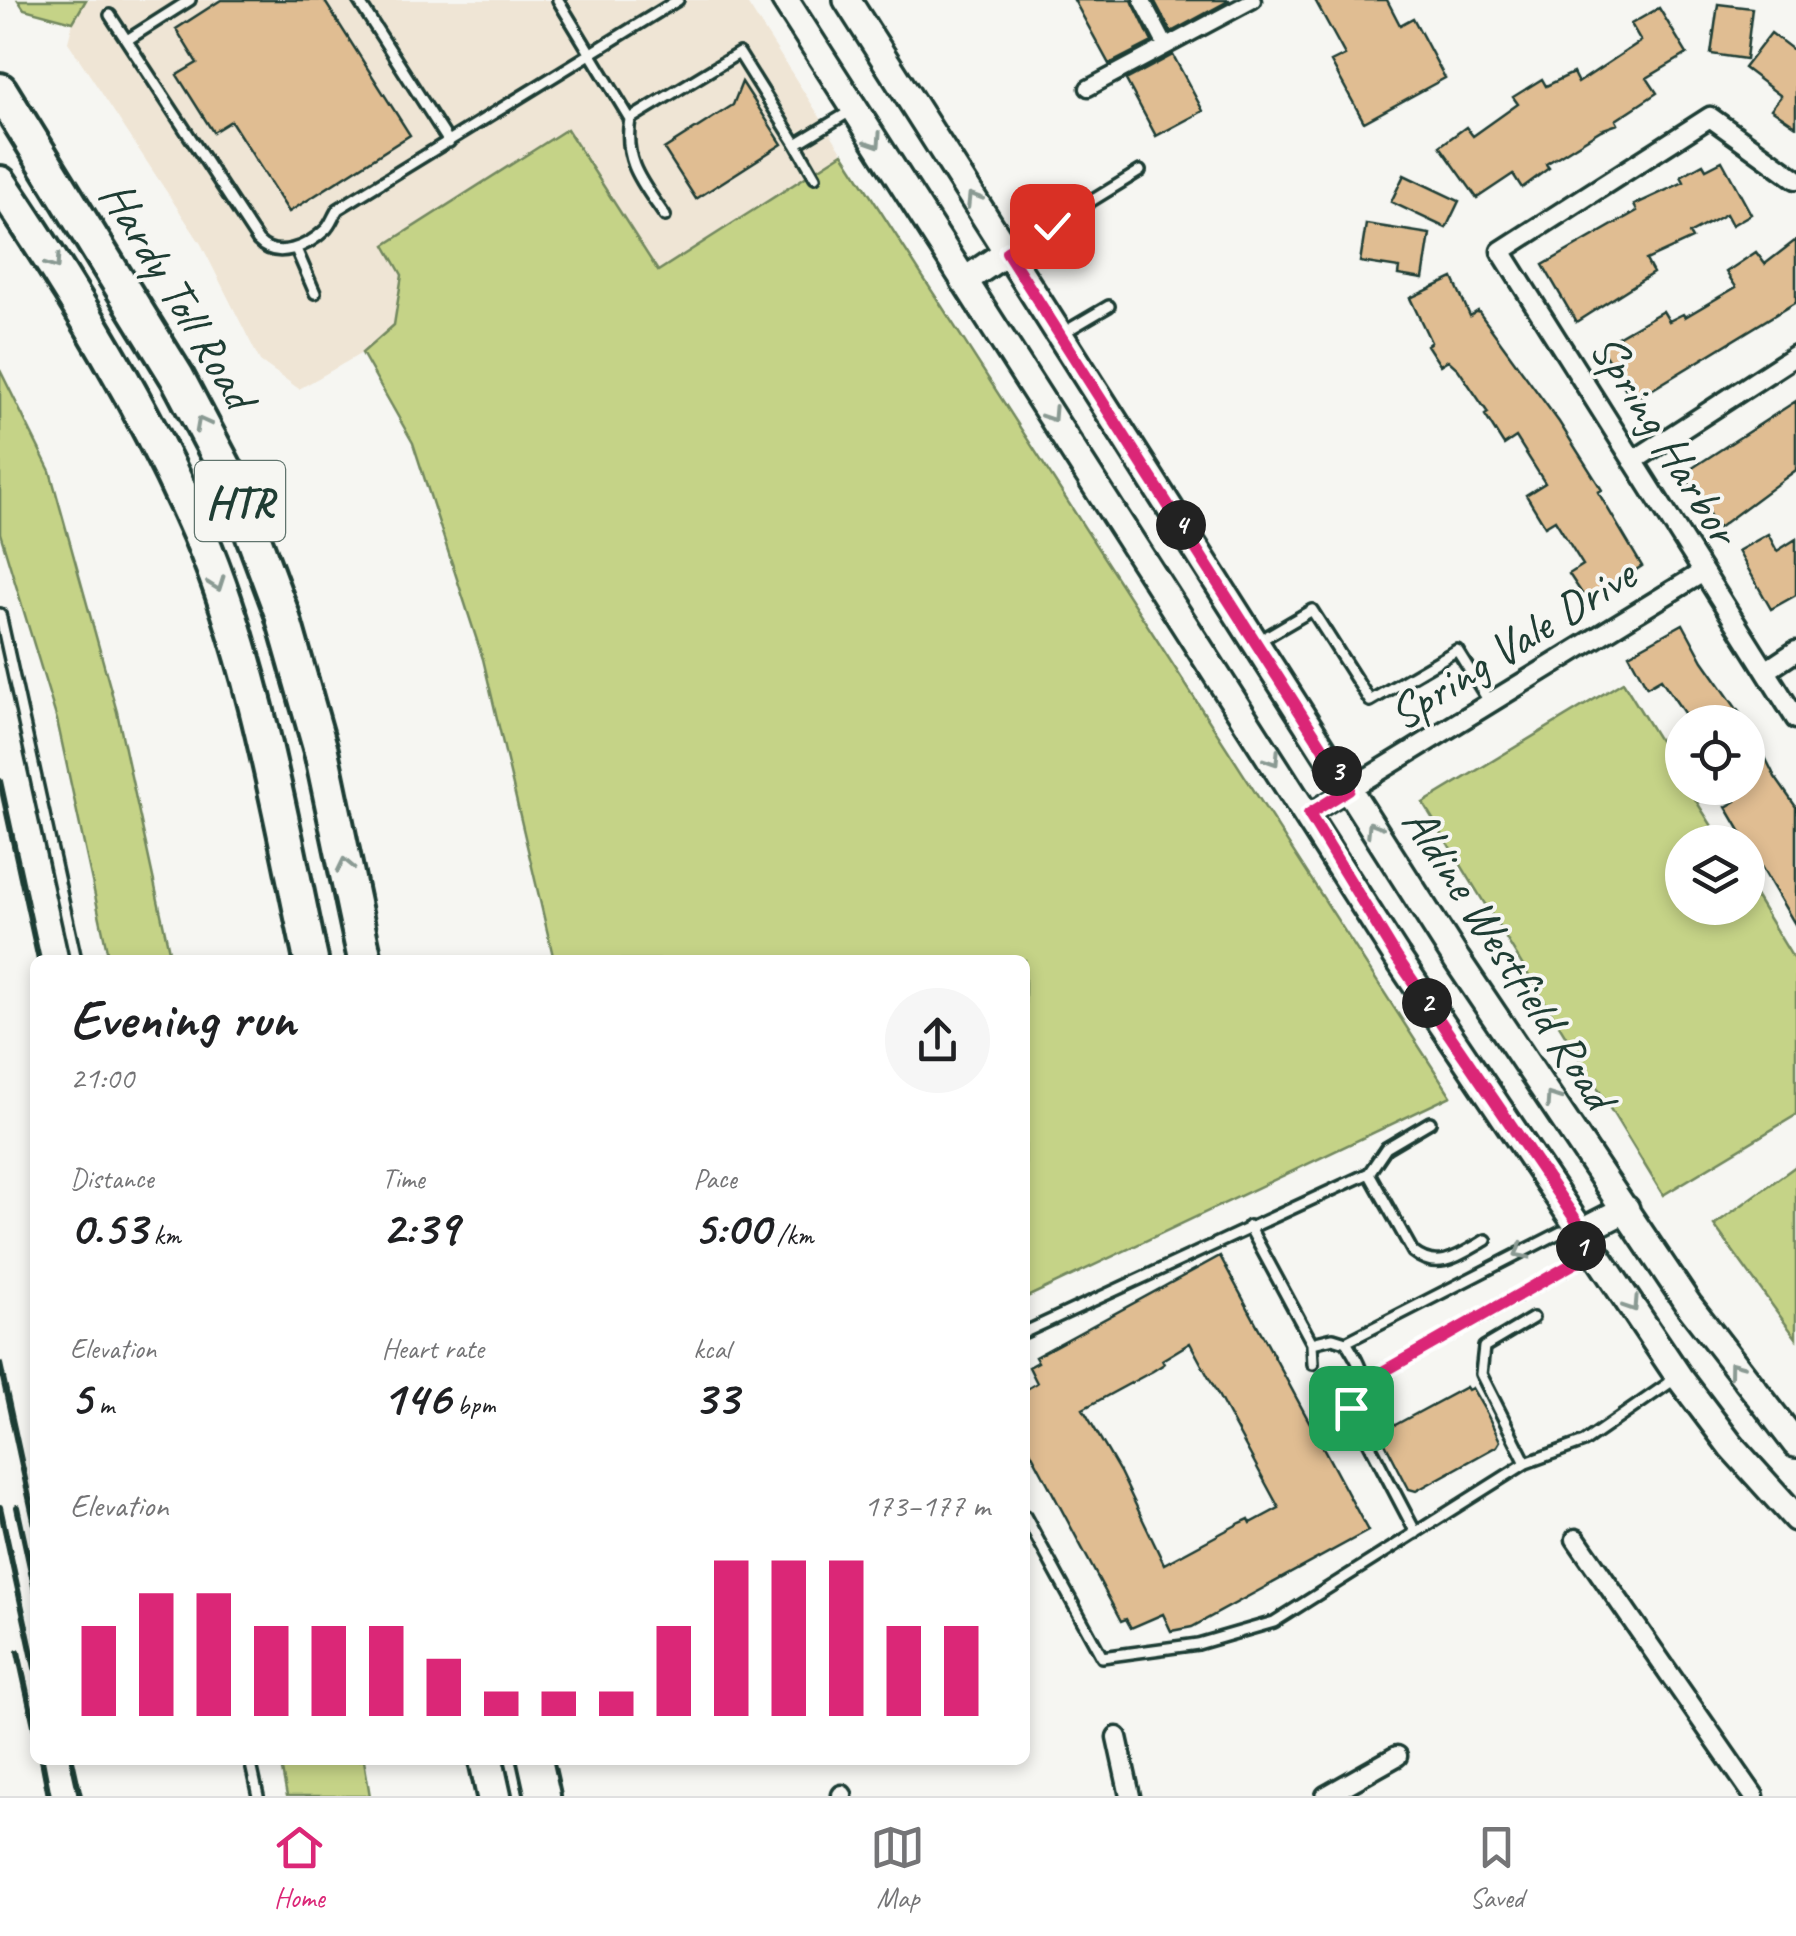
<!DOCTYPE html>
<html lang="en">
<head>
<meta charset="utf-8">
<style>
  :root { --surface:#fff; --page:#f6f6f6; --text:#202124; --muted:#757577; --line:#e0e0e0; --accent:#db2777 }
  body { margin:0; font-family:Caveat,sans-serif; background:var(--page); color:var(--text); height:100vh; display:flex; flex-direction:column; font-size:38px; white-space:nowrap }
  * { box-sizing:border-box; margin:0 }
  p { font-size:32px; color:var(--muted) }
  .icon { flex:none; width:55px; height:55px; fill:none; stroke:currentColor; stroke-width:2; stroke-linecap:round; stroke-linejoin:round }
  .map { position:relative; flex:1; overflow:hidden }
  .side { position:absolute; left:30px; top:955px; width:1000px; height:810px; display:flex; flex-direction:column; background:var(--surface); border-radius:15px; box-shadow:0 5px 15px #0003 }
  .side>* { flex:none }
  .controls { position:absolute; left:1665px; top:705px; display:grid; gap:20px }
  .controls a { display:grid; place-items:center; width:100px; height:100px; border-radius:50%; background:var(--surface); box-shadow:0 5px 15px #0003; font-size:50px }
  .pin { position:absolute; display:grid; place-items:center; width:85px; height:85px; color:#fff; margin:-42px; border-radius:20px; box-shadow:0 5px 15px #0006 }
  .km { position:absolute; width:50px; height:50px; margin:-25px; border-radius:50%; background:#222; color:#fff; font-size:28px; line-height:50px; text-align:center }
  .round { display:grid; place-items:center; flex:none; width:105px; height:105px; border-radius:52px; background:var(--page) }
  .head { display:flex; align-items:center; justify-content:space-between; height:170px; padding:0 40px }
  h1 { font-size:55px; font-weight:700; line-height:75px }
  .stats { display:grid; grid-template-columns:repeat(3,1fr); gap:15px; height:170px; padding:10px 40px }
  .stats div { display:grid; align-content:center }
  .stats b { font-size:50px; font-weight:700 }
  .stats small { font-size:28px; font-weight:400 }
  .stats p { font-size:28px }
  .chart { height:280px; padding:20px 40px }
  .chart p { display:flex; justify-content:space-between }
  .chart svg { width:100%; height:180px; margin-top:10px; stroke:var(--accent); stroke-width:6 }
  .tab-bar { display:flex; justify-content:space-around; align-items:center; height:140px; border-top:2px solid var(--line); background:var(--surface); font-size:28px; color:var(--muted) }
  .tab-bar a { display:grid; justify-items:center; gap:5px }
  .tab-bar .current { color:var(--accent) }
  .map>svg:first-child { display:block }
</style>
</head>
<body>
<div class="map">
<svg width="1796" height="1796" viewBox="0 0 1796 1796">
  <rect width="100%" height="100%" fill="#f6f6f2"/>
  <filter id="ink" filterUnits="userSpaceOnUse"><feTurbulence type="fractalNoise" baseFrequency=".01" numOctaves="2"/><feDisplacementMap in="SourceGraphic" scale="20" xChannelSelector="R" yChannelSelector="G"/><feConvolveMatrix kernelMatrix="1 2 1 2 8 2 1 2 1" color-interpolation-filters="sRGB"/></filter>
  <g filter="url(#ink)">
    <path fill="#efe5d5" d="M86,0H745L843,153L658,271L386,246L402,275L394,325L362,353L299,389L260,361L201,244L68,42L73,22Z"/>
    <path fill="#c5d387" stroke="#72885e" stroke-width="2.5" d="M18,0H86L73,22L24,9Z
      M567,129L658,271L843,153L1451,1096L1025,1298V960H554L483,659L413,443L362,353L394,325L402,275L385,245Z
      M0,370L50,471L117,712L171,960H109L57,720L0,533Z
      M1623,682L1682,778V788H1688L1722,842H1682V908H1748V884L1796,963V1115L1663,1195L1423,803Z
      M1796,1166V1338L1714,1225Z
      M280,1760H364L370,1796H287Z"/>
    <path fill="#e0bd92" stroke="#1f3d34" stroke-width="2.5" fill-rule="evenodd" d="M221,0H324L410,135L289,212L231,121L213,132L177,75L197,63L176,29Z
      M1074,0H1132L1152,42L1109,64Z
      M1154,0H1230L1171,32Z
      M1315,0H1387L1400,25L1413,18L1445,78L1364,122L1331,62L1345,55Z
      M1718,4L1752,8L1746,59L1711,54Z
      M1659,8L1687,54L1647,78L1657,93L1616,120L1618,124L1601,130L1546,164L1549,168L1522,188L1513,174L1477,198L1440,146L1466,127L1473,136L1518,104L1513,97L1542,79L1546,86L1573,73L1578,83L1641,41L1631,24Z
      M1771,33L1796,52V126L1771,109L1781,96L1744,68Z
      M1173,55L1203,111L1156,136L1126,80Z
      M742,82L782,144L696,199L664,149L733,105Z
      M1722,161L1751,214L1732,225L1726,214L1689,234L1692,239L1646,260L1653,273L1576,322L1543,265L1637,211L1634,205L1684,182L1681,176L1703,164L1706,169Z
      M1404,175L1459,201L1446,228L1391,202Z
      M1366,224L1430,234L1423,279L1398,275L1399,268L1360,262Z
      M1796,240V302L1633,401L1600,347L1663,311L1669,321L1683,314L1685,317L1736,287L1726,272L1756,252L1765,264Z
      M1453,278L1470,316L1478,311L1559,422L1602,490L1598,492L1642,566L1587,601L1569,574L1583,565L1555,520L1545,526L1526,495L1545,483L1516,437L1504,445L1485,415L1488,413L1458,369L1448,360L1440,365L1427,345L1431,342L1410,298Z
      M1796,401V470L1718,528L1683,474Z
      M1768,534L1777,551L1796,539V595L1771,609L1738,551Z
      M1683,624L1703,661L1746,722H1690L1661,679L1647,687L1629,654Z
      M1748,723L1775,777L1796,807V926L1726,807L1736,801L1729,788H1748Z
      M1220,1256L1368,1531L1192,1627L1171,1631L1163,1614L1131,1628L1126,1619L1121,1621L1025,1441V1390L1037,1383L1029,1367L1038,1362L1035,1357ZM1190,1343L1279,1508L1251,1523L1249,1519L1240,1523L1164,1564L1120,1472L1083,1409L1153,1371L1164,1364L1162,1360Z
      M1466,1387L1468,1390L1472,1388L1487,1414L1500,1441L1497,1446L1416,1491L1409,1489L1382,1437L1384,1431Z"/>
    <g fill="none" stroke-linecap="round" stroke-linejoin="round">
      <defs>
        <path id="service" d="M358,0L449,142
          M558,0L630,119L739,53L796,144L854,109
          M110,15L258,241C277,261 308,246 325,230C331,225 333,216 338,209L678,0
          M127,40L190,0
          M630,119C623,162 642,182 665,216
          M796,144L815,177
          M296,249L315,293
          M1010,251L1140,171
          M1063,333L1109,306
          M0,614L76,960
          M1259,641L1312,610L1370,701L1457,650L1490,703
          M1369,1173L1413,1252C1439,1273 1461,1254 1486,1240
          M1249,1226L1312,1343
          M1025,1332L1369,1173L1386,1148L1430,1122
          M1346,1342L1561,1232H1576
          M1313,1364L1312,1343L1333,1338L1346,1342C1362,1368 1371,1382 1351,1409L1330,1394
          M1365,1382L1579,1261L1581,1244
          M1351,1409L1416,1533
          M1526,1463L1481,1374L1484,1347L1533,1318
          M1025,1516L1102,1657L1198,1644L1274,1622L1526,1463L1584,1442L1675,1379
          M250,1760L258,1796"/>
        <path id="pedestrian" d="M1142,0L1166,46
          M1088,88L1253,0"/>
        <path id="minor" d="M1796,179L1710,117L1501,251L1796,719
          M1633,461L1796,355
          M1766,671L1796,651
          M1309,814L1703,572
          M1576,1539L1754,1796
          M1117,1737L1130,1796
          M842,1795V1796
          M1326,1796L1397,1756"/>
        <path id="secondary" d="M785,0L1397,957L1679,1377L1731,1446L1796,1518
          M847,0L1457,960L1688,1304L1796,1444
          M964,281L1007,252
          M1583,1231L1626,1209"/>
        <path id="motorway" d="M0,90L177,377L234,485L282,614L321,751L365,960
          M0,183C75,294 145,409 199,533C255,664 281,821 311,960
          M486,1760L494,1796
          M535,1760L543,1796"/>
      </defs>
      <use href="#service" stroke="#1f3d34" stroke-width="16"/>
      <use href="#pedestrian" stroke="#1f3d34" stroke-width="21"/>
      <use href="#minor" stroke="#1f3d34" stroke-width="25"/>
      <use href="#secondary" stroke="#1f3d34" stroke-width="32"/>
      <use href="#motorway" stroke="#1f3d34" stroke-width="40"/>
      <use href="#service" stroke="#f6f6f2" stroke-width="9"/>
      <use href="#pedestrian" stroke="#f6f6f2" stroke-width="14"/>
      <use href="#minor" stroke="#f6f6f2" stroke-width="18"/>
      <use href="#secondary" stroke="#f6f6f2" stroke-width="25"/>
      <use href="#motorway" stroke="#f6f6f2" stroke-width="32"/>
      <path stroke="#1f3d34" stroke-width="6" d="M0,781L39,960
        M0,1364L35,1525
        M0,1507L35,1668
        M17,1507L35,1590
        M18,1652L35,1730
        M42,1760L49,1796
        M72,1760L80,1796"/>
    </g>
    <defs><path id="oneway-chevron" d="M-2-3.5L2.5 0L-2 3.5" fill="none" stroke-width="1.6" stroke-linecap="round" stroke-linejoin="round" transform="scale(2.5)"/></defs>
    <g stroke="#8a9a93">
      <use href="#oneway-chevron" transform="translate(875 141) rotate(57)"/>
      <use href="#oneway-chevron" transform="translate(973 199) rotate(-122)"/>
      <use href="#oneway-chevron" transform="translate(54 263) rotate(56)"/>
      <use href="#oneway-chevron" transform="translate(1051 415) rotate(57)"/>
      <use href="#oneway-chevron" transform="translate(202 424) rotate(-118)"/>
      <use href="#oneway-chevron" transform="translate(217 584) rotate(70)"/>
      <use href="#oneway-chevron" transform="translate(1273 759) rotate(57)"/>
      <use href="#oneway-chevron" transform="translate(1373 828) rotate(-122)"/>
      <use href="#oneway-chevron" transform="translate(345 865) rotate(-102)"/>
      <use href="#oneway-chevron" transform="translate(1552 1099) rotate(-124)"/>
      <use href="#oneway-chevron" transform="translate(1521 1252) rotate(153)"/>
      <use href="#oneway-chevron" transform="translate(1632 1305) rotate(57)"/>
      <use href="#oneway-chevron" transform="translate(1735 1368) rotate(-127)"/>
    </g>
  </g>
  <g fill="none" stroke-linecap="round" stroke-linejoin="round" filter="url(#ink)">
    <defs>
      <path id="route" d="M1052,226L1007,252L1349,789L1309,814L1397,958L1584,1232L1578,1261L1365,1382L1351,1408"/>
    </defs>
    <use href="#route" stroke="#fff" stroke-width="20"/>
    <use href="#route" stroke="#db2777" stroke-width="12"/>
  </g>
  <g text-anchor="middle" stroke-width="8" stroke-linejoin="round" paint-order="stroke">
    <rect fill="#f6f6f2" stroke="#60746d" stroke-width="2.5" x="195" y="461" width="90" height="80" rx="8"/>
    <g font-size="45" font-weight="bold" fill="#1f3d34">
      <text x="240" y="517">HTR</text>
    </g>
    <g font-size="48" fill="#1f3d34" stroke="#f6f6f2">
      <text transform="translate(179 294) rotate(59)" y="17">Hardy Toll Road</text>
      <text transform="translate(1666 438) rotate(58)" y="17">Spring Harbor</text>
      <text transform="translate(1511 643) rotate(-32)" y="17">Spring Vale Drive</text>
      <text transform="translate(1510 957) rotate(57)" y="17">Aldine Westfield Road</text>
    </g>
  </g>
</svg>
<div class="controls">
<a><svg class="icon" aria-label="locate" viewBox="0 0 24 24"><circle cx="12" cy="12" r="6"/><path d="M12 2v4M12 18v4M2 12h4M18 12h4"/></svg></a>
<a><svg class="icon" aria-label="layers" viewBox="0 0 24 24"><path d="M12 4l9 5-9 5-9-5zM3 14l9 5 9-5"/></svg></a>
</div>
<div class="pin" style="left:1351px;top:1408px;background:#1e9e55"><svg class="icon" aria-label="arrive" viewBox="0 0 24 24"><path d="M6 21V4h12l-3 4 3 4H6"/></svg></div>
<div class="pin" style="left:1052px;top:226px;background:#d93025"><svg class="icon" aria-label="check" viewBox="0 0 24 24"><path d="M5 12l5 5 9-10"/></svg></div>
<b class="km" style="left:1581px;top:1246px">1</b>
<b class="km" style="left:1427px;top:1003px">2</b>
<b class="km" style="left:1337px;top:771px">3</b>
<b class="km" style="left:1181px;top:525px">4</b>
<section class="side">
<div class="head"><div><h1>Evening run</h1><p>21:00</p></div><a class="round"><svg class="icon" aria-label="share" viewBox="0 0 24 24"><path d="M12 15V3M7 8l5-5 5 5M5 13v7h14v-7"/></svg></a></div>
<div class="stats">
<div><p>Distance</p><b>0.53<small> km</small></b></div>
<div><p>Time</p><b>2:39</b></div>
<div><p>Pace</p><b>5:00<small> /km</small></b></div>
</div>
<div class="stats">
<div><p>Elevation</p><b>5<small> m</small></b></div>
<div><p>Heart rate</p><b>146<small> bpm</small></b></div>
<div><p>kcal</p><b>33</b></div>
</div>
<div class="chart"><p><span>Elevation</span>173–177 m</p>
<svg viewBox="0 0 160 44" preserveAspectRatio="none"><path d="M5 44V22M15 44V14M25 44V14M35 44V22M45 44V22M55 44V22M65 44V30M75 44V38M85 44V38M95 44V38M105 44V22M115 44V6M125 44V6M135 44V6M145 44V22M155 44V22"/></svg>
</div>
</section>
</div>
<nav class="tab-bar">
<a class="current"><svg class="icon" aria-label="home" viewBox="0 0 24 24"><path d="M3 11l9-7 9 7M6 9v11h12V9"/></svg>Home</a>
<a><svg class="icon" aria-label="map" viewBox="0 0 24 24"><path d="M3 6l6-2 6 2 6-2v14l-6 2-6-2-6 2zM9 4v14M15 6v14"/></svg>Map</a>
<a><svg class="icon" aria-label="saved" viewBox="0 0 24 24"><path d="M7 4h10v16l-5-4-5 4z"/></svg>Saved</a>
</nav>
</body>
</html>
